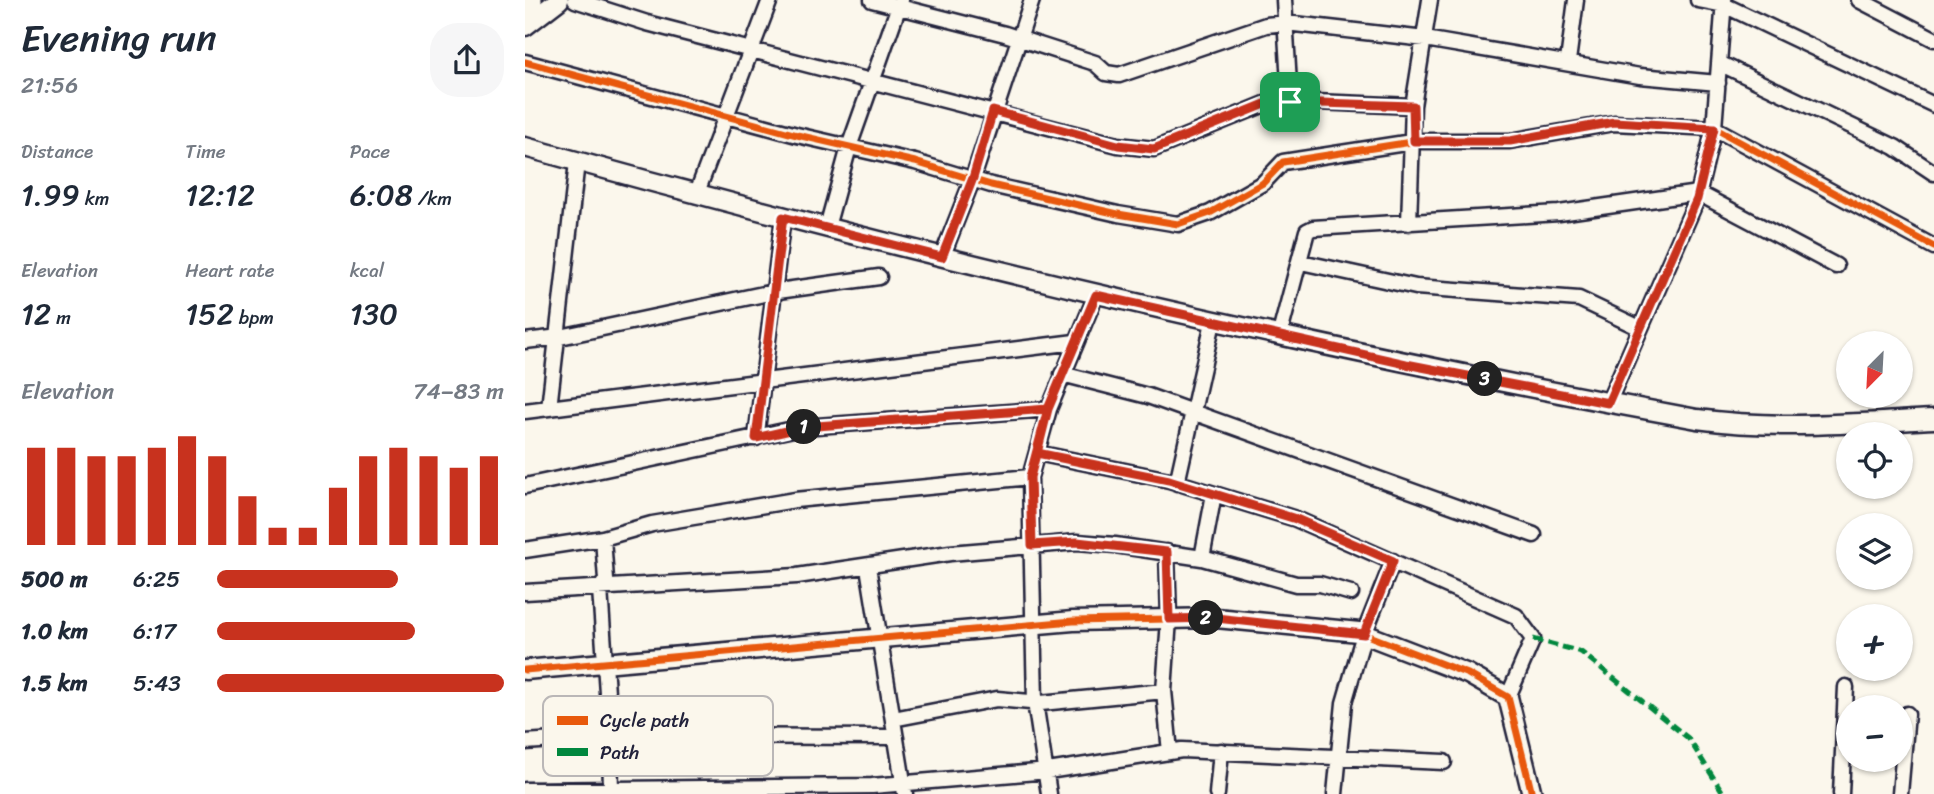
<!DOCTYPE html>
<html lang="en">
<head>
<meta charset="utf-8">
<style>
  :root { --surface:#fff; --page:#f6f6f7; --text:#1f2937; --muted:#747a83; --accent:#c8321e }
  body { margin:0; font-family:Sriracha,sans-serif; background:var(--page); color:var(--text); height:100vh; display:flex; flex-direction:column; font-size:26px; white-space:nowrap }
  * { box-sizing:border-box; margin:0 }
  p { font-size:23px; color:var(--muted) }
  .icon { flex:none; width:38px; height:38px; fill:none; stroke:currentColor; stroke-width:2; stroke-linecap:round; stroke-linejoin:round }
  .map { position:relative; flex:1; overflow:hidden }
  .drawer { display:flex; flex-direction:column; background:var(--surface); width:525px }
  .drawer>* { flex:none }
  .needle { width:46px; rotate:204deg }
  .tools { position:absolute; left:1311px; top:331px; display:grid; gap:14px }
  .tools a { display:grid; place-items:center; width:77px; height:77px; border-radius:50%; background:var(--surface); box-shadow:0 2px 5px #0004; font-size:35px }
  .pin { position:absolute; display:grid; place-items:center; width:60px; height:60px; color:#fff; margin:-30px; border-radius:14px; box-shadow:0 4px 10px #0006 }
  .km { position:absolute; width:35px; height:35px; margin:-18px; border-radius:50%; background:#222; color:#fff; font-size:19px; line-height:35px; text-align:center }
  .round { display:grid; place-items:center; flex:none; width:74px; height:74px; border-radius:28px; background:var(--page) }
  .headline { display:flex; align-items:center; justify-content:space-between; height:119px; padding:0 21px }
  h1 { font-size:38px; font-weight:600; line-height:52px }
  .stats { display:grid; grid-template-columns:repeat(3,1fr); gap:10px; height:119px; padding:7px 21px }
  .stats div { display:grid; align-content:center }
  .stats b { font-size:30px; font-weight:600 }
  .stats small { font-size:19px; font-weight:400 }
  .stats p { font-size:19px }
  .chart { height:196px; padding:14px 21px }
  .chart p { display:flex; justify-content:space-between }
  .chart svg { width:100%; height:126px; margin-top:7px; stroke:var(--accent); stroke-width:6 }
  ul { padding:0 21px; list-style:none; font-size:23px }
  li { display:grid; grid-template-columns:112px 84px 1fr; align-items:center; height:52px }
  li i { height:18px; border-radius:9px; background:var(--accent) }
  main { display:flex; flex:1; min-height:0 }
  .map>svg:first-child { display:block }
</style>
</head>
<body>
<main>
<section class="drawer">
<div class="headline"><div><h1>Evening run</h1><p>21:56</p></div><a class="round"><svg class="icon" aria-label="share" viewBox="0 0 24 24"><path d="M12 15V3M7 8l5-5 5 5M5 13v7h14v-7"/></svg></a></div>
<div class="stats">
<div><p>Distance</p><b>1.99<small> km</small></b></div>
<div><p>Time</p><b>12:12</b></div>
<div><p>Pace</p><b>6:08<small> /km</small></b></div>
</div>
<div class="stats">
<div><p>Elevation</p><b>12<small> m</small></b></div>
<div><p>Heart rate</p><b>152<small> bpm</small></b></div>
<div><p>kcal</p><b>130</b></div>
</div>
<div class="chart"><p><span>Elevation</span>74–83 m</p>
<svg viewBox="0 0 160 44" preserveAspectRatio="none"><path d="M5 44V10M15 44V10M25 44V13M35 44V13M45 44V10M55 44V6M65 44V13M75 44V27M85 44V38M95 44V38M105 44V24M115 44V13M125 44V10M135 44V13M145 44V17M155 44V13"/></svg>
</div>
<ul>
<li><b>500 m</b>6:25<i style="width:63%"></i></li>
<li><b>1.0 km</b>6:17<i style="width:69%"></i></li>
<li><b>1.5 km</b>5:43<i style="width:100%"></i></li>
</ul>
</section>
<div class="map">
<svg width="1409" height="794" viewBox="0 0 1409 794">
  <rect width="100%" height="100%" fill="#fbf7ec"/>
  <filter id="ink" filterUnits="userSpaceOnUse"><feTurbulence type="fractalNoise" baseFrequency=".0143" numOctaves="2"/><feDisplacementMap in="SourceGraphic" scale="14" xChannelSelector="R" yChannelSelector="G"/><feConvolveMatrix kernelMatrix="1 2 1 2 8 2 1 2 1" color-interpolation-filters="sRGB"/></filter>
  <g filter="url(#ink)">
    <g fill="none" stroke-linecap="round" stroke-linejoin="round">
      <defs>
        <path id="minor" d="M50,0L122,23L593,145L629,149L740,104L765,101L888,106
          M347,0L480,34L570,63L581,73L594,75L741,25L761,23L900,39L1115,76L1193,83
          M759,0L765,101
          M1173,0L1199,5L1409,105
          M1334,0L1409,39
          M1043,61L1051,0
          M0,62L272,135L390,162L466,185L593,214L653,224L685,213L738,183L758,162L893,141H985L1089,123L1189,128L1409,247
          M1194,63L1370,147L1409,173
          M171,195L245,0
          M884,223L888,106L905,0
          M302,227L324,147L376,0
          M417,257L448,178L507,0
          M776,262L891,287L1054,299L1115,328
          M754,337L782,231L788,228L1034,213L1173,193L1311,266
          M0,341L35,337L253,291L354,277
          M537,374L623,396L1009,535
          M1083,403L1172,199L1189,128L1199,0
          M24,408L52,162
          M0,411L550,342
          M231,438L258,217
          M512,453L644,480L771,519L991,616L1008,639L983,697
          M652,483L688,322
          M0,486L278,427L524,409
          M78,538L81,580L75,589L85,737L86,794
          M0,550L78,538L127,524L270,500L505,477
          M642,552L644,619L639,691L645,752
          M677,558L689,494
          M343,567L380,794
          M0,592L272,576L425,553L552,542L590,545L677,558L771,584H795L826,593
          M368,719L472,699L516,703L639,691
          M0,742L90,736L371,737
          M0,790L347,786L523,771L657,750L919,762
          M524,794L510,702L505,477L524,409L571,295
          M692,794L696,751
          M810,794L819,703L839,634L868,561
          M1316,794L1321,687
          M1375,794L1382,714"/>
        <path id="tertiary" d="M0,26L34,0
          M0,147C387,255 777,347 1172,419C1252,430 1329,423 1409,419
          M0,670L548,621L691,618L834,632L943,674L983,697L1007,794"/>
        <path id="trunk" d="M0,4L5,0"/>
      </defs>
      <use href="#minor" stroke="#22223b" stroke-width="19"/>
      <use href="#tertiary" stroke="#22223b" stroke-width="23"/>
      <use href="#trunk" stroke="#22223b" stroke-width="28"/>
      <use href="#minor" stroke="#fbf7ec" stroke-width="14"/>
      <use href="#tertiary" stroke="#fbf7ec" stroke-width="18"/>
      <use href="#trunk" stroke="#fbf7ec" stroke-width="23"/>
      <path stroke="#00873e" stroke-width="5" stroke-dasharray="10 5" stroke-linecap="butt" d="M1008,639L1056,652L1163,738L1199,794"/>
      <defs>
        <path id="cycleway" d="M0,62L272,135L390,162L466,185L593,214L653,224L685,213L738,183L758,162L893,141H985L1089,123L1189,128L1409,247
          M0,670L548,621L691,618L834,632L943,674L983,697L1007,794"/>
      </defs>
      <use href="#cycleway" stroke="#fbf7ec" stroke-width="11"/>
      <use href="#cycleway" stroke="#e8590c" stroke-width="7"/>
    </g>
  </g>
  <g fill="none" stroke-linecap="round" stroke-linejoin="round" filter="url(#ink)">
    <defs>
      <path id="route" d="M765,102L740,104L629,149L593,145L468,111L448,178L417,257L258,217L231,438L278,427L523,409L512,453L644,480L771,519L868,561L839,634L691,618L644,619L642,552L552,542L507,545L505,477L523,409L571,295L881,364L1083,403L1172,199L1189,128L1089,122L985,141H889L888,106L765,102"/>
    </defs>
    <use href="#route" stroke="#fff" stroke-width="14"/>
    <use href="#route" stroke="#c8321e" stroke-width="9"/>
  </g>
  <rect x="18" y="696" width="230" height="80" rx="10" fill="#fbf7ec" stroke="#bab7b7" stroke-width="2"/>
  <rect x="32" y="716" width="31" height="9" fill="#e8590c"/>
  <rect x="32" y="748" width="31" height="8" fill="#00873e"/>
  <g font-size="19" fill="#22223b">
    <text x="75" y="727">Cycle path</text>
    <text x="75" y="759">Path</text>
  </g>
</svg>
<div class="tools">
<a><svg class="needle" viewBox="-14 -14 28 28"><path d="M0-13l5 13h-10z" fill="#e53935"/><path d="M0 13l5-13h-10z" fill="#747a83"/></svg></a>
<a><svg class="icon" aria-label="locate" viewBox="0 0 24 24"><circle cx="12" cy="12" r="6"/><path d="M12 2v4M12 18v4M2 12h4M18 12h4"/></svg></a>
<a><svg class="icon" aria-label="layers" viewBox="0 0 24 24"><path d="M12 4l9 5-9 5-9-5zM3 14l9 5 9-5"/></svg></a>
<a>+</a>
<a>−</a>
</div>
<div class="pin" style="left:765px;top:102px;background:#1e9e55"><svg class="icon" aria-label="arrive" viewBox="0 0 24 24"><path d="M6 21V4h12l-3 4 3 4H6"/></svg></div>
<b class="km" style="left:279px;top:427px">1</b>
<b class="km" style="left:681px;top:618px">2</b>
<b class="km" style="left:960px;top:379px">3</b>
</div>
</main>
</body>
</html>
